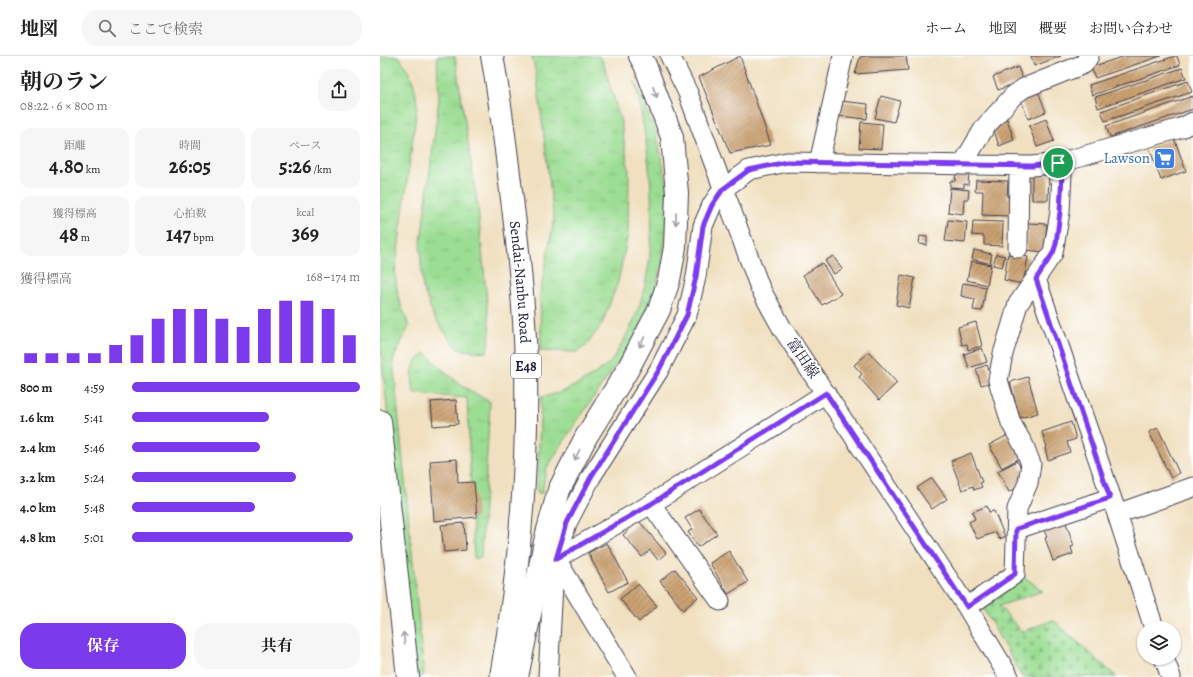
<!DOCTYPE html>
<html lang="ja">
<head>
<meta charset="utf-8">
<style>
  :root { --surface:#fff; --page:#f6f6f6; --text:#222; --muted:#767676; --line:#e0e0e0; --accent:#7c3aed }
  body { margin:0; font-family:Alegreya,"Noto Serif JP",serif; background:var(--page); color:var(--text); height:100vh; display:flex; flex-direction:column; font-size:15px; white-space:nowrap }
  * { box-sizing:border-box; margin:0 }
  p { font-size:13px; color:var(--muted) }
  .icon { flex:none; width:22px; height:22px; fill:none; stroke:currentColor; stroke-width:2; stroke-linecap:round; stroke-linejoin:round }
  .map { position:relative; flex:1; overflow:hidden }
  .details { display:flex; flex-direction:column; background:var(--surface); width:380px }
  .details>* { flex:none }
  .buttons { position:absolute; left:757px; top:565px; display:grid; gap:8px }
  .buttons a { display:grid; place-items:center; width:44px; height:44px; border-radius:50%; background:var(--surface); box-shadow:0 1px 3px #0004; font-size:20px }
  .pin { position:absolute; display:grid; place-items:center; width:34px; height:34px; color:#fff; margin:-17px; border:2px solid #fff; border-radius:50%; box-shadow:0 1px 4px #0007 }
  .round { display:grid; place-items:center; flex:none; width:42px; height:42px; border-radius:16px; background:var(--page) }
  .overview { display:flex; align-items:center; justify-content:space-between; height:68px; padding:0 20px }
  h1 { font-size:22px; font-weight:700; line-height:30px }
  .figures { display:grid; grid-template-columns:repeat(3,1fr); gap:6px; height:68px; padding:4px 20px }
  .figures div { display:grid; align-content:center; border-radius:10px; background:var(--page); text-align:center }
  .figures b { font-size:20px; font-weight:700 }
  .figures small { font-size:11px; font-weight:400 }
  .figures p { font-size:11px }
  .chart { height:112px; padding:8px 20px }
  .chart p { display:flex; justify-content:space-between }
  .chart svg { width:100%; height:72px; margin-top:4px; stroke:var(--accent); stroke-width:6 }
  .button { display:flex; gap:8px; margin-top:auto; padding:8px 20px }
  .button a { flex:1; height:46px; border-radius:16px; background:var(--accent); color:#fff; font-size:16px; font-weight:700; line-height:46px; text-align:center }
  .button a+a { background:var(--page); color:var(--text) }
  ul { padding:0 20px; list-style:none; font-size:13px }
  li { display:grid; grid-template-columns:64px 48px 1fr; align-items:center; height:30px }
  li i { height:10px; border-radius:5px; background:var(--accent) }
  header { display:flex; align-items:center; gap:24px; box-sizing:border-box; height:56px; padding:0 20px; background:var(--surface); border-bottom:1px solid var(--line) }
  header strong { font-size:19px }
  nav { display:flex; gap:22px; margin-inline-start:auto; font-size:14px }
  .search { width:280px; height:36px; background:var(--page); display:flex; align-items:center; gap:10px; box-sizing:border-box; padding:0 14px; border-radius:16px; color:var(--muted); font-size:15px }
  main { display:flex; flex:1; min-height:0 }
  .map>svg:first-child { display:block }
</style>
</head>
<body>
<header>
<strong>地図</strong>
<div class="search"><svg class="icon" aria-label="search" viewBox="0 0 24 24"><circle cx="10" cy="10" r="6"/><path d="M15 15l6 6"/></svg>ここで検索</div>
<nav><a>ホーム</a><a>地図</a><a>概要</a><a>お問い合わせ</a></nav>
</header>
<main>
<section class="details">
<div class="overview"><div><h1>朝のラン</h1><p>08:22 · 6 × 800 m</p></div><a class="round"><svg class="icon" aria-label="share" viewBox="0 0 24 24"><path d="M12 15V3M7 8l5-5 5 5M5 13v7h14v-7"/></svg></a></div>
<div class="figures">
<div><p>距離</p><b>4.80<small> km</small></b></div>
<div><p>時間</p><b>26:05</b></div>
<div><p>ペース</p><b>5:26<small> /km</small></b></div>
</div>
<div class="figures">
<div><p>獲得標高</p><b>48<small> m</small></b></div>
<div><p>心拍数</p><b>147<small> bpm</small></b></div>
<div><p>kcal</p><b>369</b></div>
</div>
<div class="chart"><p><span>獲得標高</span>168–174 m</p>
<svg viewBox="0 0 160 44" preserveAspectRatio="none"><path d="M5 44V38M15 44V38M25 44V38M35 44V38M45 44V33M55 44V27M65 44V17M75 44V11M85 44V11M95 44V17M105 44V22M115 44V11M125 44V6M135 44V6M145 44V11M155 44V27"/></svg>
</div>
<ul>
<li><b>800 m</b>4:59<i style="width:100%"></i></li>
<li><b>1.6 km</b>5:41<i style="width:60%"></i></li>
<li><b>2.4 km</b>5:46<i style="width:56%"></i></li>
<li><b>3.2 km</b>5:24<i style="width:72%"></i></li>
<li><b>4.0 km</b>5:48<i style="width:54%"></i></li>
<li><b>4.8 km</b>5:01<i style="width:97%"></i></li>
</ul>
<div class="button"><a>保存</a><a>共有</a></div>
</section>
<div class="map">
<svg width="813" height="621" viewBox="0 0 813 621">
  <defs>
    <pattern id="grass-tufts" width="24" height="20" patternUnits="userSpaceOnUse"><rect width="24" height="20" fill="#9bdd93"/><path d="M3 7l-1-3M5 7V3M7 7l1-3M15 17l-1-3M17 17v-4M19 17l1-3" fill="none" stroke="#85bd80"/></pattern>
    <pattern id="cemetery-stones" width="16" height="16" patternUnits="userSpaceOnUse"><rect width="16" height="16" fill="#9bdd93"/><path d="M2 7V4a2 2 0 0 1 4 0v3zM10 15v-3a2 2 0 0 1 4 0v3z" fill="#85bd80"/></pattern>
    <pattern id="building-hatch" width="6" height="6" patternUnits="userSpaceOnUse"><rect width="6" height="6" fill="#caa172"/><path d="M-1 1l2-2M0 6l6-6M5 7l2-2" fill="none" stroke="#a4835f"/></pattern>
  </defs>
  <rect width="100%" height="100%" fill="#fff"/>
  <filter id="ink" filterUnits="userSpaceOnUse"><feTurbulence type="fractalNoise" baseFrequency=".025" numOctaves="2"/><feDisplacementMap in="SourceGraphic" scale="8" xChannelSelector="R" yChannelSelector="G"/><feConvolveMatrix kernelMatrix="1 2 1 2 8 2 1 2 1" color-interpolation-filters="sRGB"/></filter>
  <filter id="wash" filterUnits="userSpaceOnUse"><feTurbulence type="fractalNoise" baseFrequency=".012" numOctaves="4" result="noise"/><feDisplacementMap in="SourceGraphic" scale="16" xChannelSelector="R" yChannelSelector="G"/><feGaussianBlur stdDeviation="0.9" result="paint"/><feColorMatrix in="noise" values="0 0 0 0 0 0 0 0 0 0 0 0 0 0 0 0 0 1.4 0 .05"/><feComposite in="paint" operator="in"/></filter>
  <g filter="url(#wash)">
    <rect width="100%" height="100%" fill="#f0e0c0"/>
    <path fill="url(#grass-tufts)" stroke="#5e8067" d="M0,0H19C31,20 36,27 37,51L15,217L18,241L29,270L13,304L44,618L42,621H36L0,287Z
      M57,0H75L98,152L110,277L107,296L80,294L70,284L54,261L43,232L40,192L59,44Z
      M152,0H219L223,6L241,66L249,116L248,178L238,226L222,268L206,290L196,296L161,295L160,237L174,164L157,23Z
      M255,26L276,76L287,128L286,175L282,208L272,245L255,281L192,373L166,413L162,437H157L161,341C177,339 190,333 203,325C213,319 225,312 233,303C236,298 239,292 242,287C287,215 272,105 255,26Z
      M46,297L64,315L82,330L110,346L101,501L94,503L87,342L34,338L32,319L35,306Z"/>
    <path fill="url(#cemetery-stones)" stroke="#5e8067" d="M643,520L663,535L619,550L642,576L673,564L737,621H642L603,552Z"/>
    <g id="blocks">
      <path fill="url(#building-hatch)" d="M360,0L391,89L350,97L319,21Z
        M486,0H526L528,14L475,18L480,1Z
        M651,0H681L654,10Z
        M745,0H781L715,22L711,11Z
        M795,0H797L800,9L712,39L709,29Z
        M638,11L643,24L618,34L613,21Z
        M802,12L806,22L718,52L715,41Z
        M808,25L812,36L725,65L721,55Z
        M658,35L666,56L648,63L640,41Z
        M501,40L520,45L514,66L495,62Z
        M813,40V53L730,81L726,70Z
        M460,45L488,48L487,63L458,60Z
        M627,63L634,84L619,90L612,68Z
        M666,63L674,85L657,91L649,70Z
        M481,66L503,68L501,93L479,92Z
        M794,82L806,115L781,124L769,91Z
        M576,116L589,117L588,129L584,128V132L570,131V125H575Z
        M652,119H669L668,144H652Z
        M596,124L628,125L627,141H631V160L602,159L603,135H595Z
        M570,132L589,134L588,143H584L583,158L568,156Z
        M568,164L587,166L585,187L565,185Z
        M593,165L623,166L622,190L604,189V180L592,179Z
        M648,167L667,168L664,196L646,194Z
        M540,180L547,181V189L539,188Z
        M594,194L612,198L610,208L592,203Z
        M616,198L625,200L622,211L613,209Z
        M628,198L648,201L643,228L624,224Z
        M453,200L462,213L454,218L445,205Z
        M591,205L611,209L607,229L587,224Z
        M442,207L461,238L442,249L423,219Z
        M521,219L535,222L529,252L516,249Z
        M583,227L606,231L602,255L593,254L595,243L581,240Z
        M596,266L602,290L588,294L587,288L582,289L578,271Z
        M602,292L607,306L589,312L584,298Z
        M489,296L517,327L499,344L479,321L482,318L474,309Z
        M607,309L613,326L601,329L596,313Z
        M648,321L658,357L640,362L630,326Z
        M76,344L78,368L53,370L51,346Z
        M691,366L696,383L687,386L690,396L668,404L665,392L667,391L662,376Z
        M778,372L799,417L791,422L769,376Z
        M628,379L640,402L622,412L609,389Z
        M591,397L602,426L600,427L602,431L594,434L593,430L582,434L571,405Z
        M77,403L78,427L94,426L97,461L54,465L50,405Z
        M637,405L644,417L642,429L629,436L618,415Z
        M552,422L567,443L552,453L537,432Z
        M607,450L609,456L614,455L625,481L619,483L616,476L597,483L589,466L595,463L592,456Z
        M319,453L337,478L318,491L308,476L312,473L305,462Z
        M685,464L694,490L691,491L693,498L673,505L665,482L667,481L663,472Z
        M259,465L286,497L278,504L270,494L262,501L243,479Z
        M84,467L86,494L64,496L61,469Z
        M227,487L248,526L229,536L208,497Z
        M349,495L368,526L348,538L330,507Z
        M295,513L318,541L303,554L280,525Z
        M258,528L277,550L259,566L240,543Z"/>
    </g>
  </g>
  <g filter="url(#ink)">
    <use href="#blocks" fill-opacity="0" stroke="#413e4f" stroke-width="1"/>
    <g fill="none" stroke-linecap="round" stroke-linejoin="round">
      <defs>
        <path id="minor" d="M290,0L308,37L380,232L402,272L587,551L629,621
          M439,107L463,0
          M582,109L605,71L634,39L644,32L704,8L709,0
          M638,192L639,110
          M656,223L737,458L774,572
          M271,448L340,545
          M737,458L813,431
          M637,473L730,442
          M587,551L635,518L637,453L648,427L651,408L644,390L631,367L618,324L623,298L638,248L673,197L680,156L682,118L679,107
          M784,602L791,621
          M168,621L174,511L187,467L211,421L279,314L307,259L316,221L323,170L332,149L343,133L369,114L407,106L652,110L679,107L801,72L813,66
          M247,621L176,503L271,448L446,337"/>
        <g id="highway">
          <path id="s1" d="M112,0C121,47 126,95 132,143C139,199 145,255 146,312C148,415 139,519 121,621"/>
          <path d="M0,365L28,621"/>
          <path d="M137,621L166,481L179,434L206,381L248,313L279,254L289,224L295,191L297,137L292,81L265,9L260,0"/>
        </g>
      </defs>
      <use href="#minor" stroke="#413e4f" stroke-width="21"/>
      <use href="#highway" stroke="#413e4f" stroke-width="24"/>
      <use href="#minor" stroke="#fff" stroke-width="19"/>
      <use href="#highway" stroke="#fff" stroke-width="22"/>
    </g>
    <defs><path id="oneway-shaft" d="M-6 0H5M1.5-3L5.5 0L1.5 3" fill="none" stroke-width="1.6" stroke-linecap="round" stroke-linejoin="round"/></defs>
    <g stroke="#9c9ca7">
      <use href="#oneway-shaft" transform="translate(275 36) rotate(70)"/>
      <use href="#oneway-shaft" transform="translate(296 163) rotate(92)"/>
      <use href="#oneway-shaft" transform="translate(262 286) rotate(117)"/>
      <use href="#oneway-shaft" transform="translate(197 399) rotate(117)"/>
      <use href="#oneway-shaft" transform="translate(24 582) rotate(-96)"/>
    </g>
  </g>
  <g fill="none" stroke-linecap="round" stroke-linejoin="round" filter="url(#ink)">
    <defs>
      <path id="route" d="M407,106L652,110L678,107L682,118L680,156L676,188L673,197L656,223L730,442L636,473L635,518L587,551L446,337L271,448L176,503L187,467L211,421L279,314L307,259L316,221L323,170L332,149L343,133L369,114Z"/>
    </defs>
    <use href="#route" stroke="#fff" stroke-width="8"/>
    <use href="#route" stroke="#7c3aed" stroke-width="5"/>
  </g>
  <defs>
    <symbol id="supermarket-square" viewBox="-11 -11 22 22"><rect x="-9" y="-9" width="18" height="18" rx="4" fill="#3f7fe0" stroke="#fff"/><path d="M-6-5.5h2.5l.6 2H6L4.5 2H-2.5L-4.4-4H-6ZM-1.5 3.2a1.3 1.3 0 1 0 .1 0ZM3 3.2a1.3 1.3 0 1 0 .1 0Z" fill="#fff"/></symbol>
  </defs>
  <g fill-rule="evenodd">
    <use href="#supermarket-square" x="772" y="90" width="25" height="25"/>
  </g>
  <g text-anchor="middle" stroke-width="4" stroke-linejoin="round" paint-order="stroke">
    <rect fill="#fff" stroke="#646476" stroke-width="1" x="131" y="298" width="30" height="24" rx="3"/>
    <g font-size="14" font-weight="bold" fill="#22223b">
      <text x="146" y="315">E48</text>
    </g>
    <g font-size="15" fill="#366cbe" stroke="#fff" text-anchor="end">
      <text x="770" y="107">Lawson</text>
    </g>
    <g font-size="15" fill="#22223b" stroke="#fff">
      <text dy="5" stroke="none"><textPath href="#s1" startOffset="228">Sendai-Nanbu Road</textPath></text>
      <text transform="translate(423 302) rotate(56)" y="5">富田線</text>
    </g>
  </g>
</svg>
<div class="buttons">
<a><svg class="icon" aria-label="layers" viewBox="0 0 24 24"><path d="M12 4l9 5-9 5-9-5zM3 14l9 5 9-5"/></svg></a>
</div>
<div class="pin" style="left:678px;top:107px;background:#1e9e55"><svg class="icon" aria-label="arrive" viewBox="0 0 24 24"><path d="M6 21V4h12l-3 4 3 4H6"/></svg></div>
</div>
</main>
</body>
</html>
